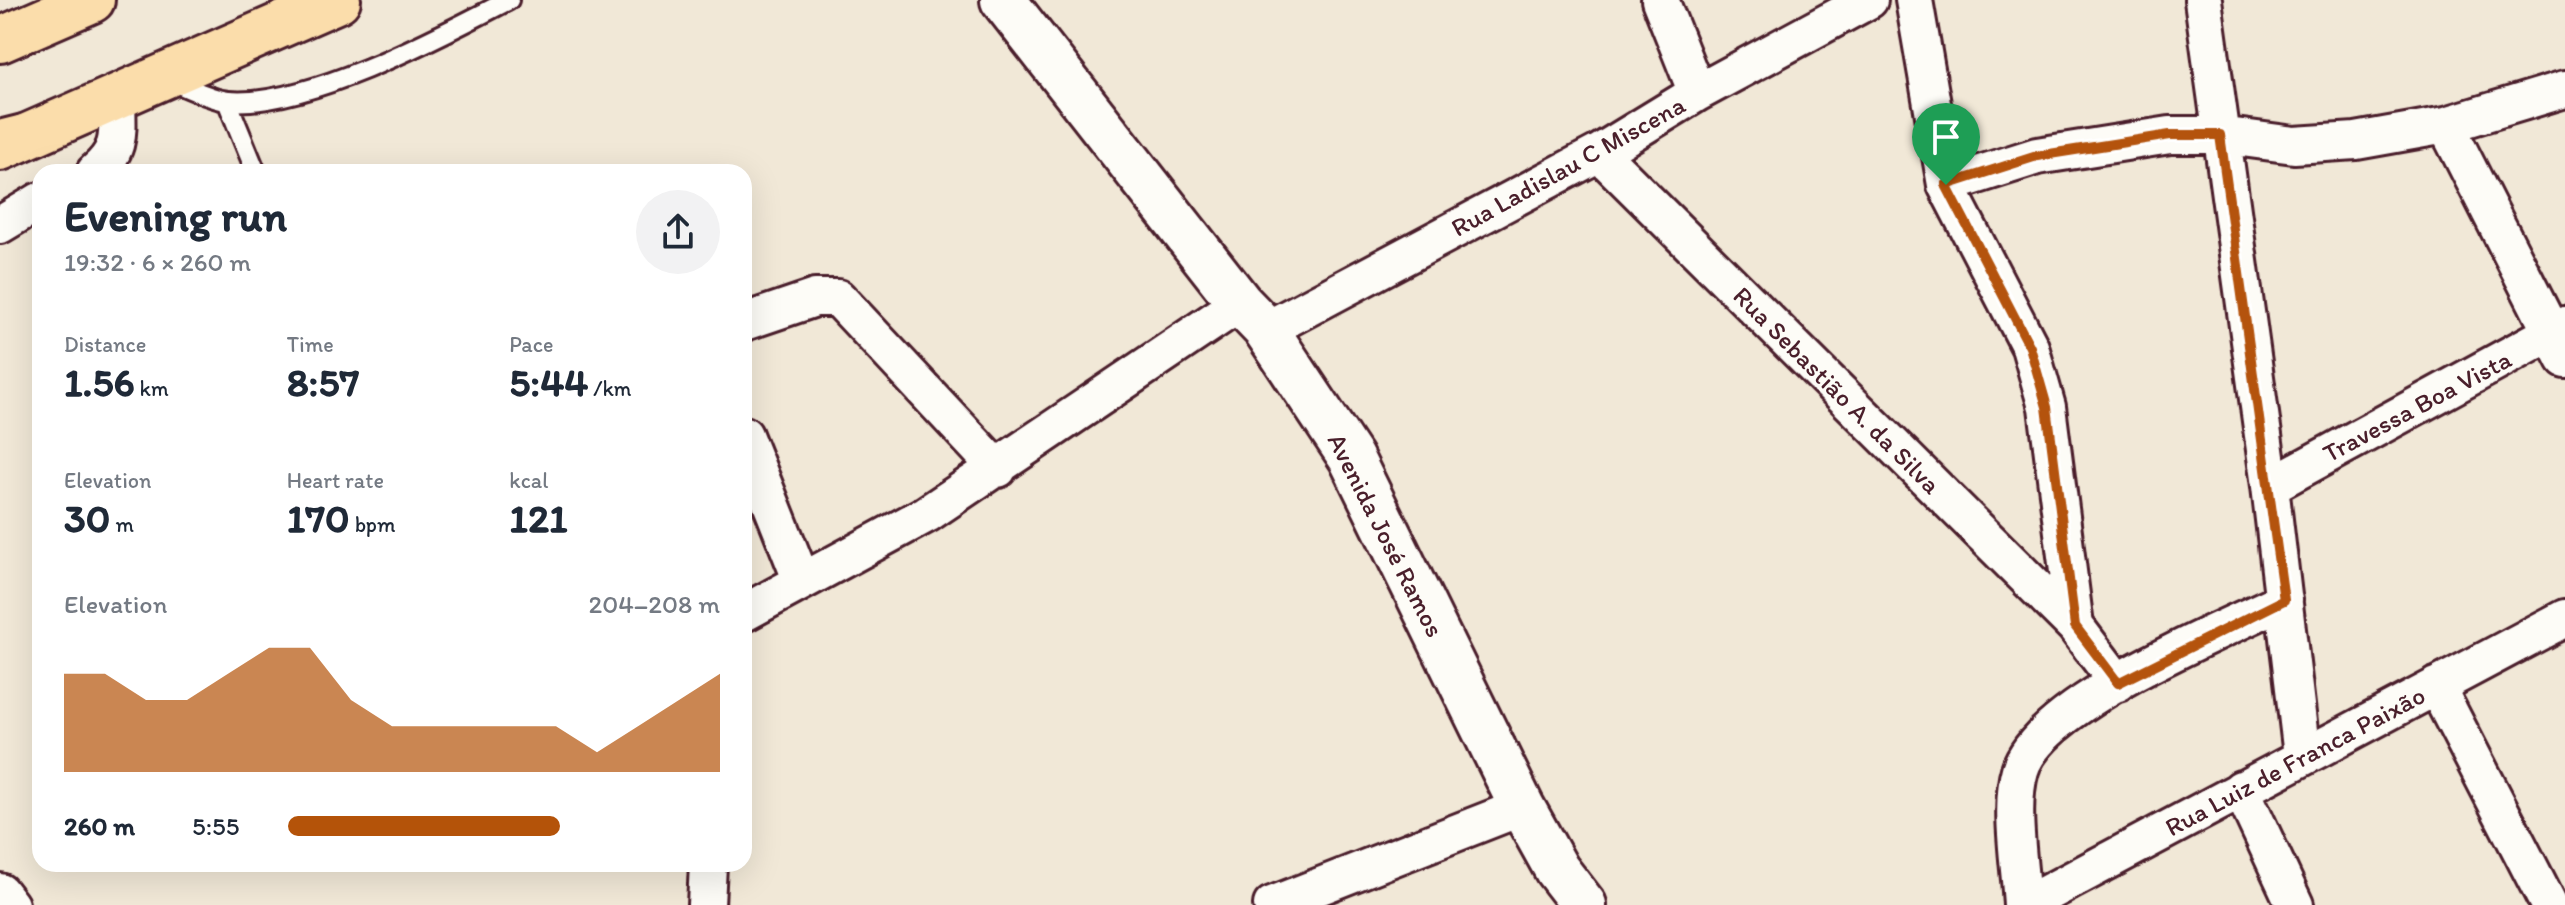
<!DOCTYPE html>
<html lang="en">
<head>
<meta charset="utf-8">
<style>
  :root { --surface:#fff; --page:#f2f2f3; --text:#1f2937; --muted:#747a83; --accent:#b45309 }
  body { margin:0; font-family:Itim,sans-serif; background:var(--page); color:var(--text); height:100vh; display:flex; flex-direction:column; font-size:30px; white-space:nowrap }
  * { box-sizing:border-box; margin:0 }
  p { font-size:26px; color:var(--muted) }
  .icon { flex:none; width:44px; height:44px; fill:none; stroke:currentColor; stroke-width:2; stroke-linecap:round; stroke-linejoin:round }
  .map { position:relative; flex:1; overflow:hidden }
  .panel { position:absolute; left:32px; top:164px; width:720px; height:708px; display:flex; flex-direction:column; background:var(--surface); border-radius:24px; box-shadow:0 8px 32px #0002 }
  .panel>* { flex:none }
  .pin { position:absolute; display:grid; place-items:center; width:68px; height:68px; color:#fff; margin:-82px -34px; border-radius:50% 50% 50% 0; rotate:-45deg; box-shadow:0 0 8px #0007 }
  .pin .icon { rotate:45deg }
  .round { display:grid; place-items:center; flex:none; width:84px; height:84px; border-radius:42px; background:var(--page) }
  .overview { display:flex; align-items:center; justify-content:space-between; height:136px; padding:0 32px }
  h1 { font-size:44px; font-weight:700; line-height:60px }
  .metrics { display:grid; grid-template-columns:repeat(3,1fr); gap:12px; height:136px; padding:8px 32px }
  .metrics div { display:grid; align-content:center }
  .metrics b { font-size:40px; font-weight:700 }
  .metrics small { font-size:22px; font-weight:400 }
  .metrics p { font-size:22px }
  .chart { height:224px; padding:16px 32px }
  .chart p { display:flex; justify-content:space-between }
  .chart svg { width:100%; height:144px; margin-top:8px; fill:var(--accent); opacity:.7 }
  ul { padding:0 32px; list-style:none; font-size:26px }
  li { display:grid; grid-template-columns:128px 96px 1fr; align-items:center; height:60px }
  li i { height:20px; border-radius:10px; background:var(--accent) }
  .map>svg:first-child { display:block }
</style>
</head>
<body>
<div class="map">
<svg width="2565" height="905" viewBox="0 0 2565 905">
  <rect width="100%" height="100%" fill="#f1e8d7"/>
  <filter id="ink" filterUnits="userSpaceOnUse"><feTurbulence type="fractalNoise" baseFrequency=".0125" numOctaves="2"/><feDisplacementMap in="SourceGraphic" scale="16" xChannelSelector="R" yChannelSelector="G"/><feConvolveMatrix kernelMatrix="1 2 1 2 8 2 1 2 1" color-interpolation-filters="sRGB"/></filter>
  <g filter="url(#ink)">
    <g fill="none" stroke-linecap="round" stroke-linejoin="round">
      <defs>
        <path id="lane" d="M170,81C188,87 209,99 228,101C305,108 440,36 509,0
          M227,101L256,172"/>
        <path id="street" d="M1660,0L1697,93
          M1914,0L1946,185L2030,347L2047,407L2075,626L2118,683
          M2203,0L2270,486L2302,756
          M2446,125L2565,359
          M1599,153L2075,626
          M95,172C123,149 117,131 117,96
          M1946,185L2037,156L2170,135H2220L2294,145L2356,141L2446,125L2565,89
          M0,225L40,201
          M744,322L815,298H838L998,469
          M1266,330L1599,153L1697,93L1869,0
          M744,435L801,579
          M2270,486L2565,325
          M744,613L927,514L1240,303
          M2436,686L2549,905
          M2241,789L2295,905
          M0,892L10,905
          M706,905L708,864
          M1272,905L1522,807
          M2022,905C2020,866 2009,807 2020,770C2040,703 2222,631 2284,600
          M2025,905L2565,618"/>
        <path id="secondary" d="M1003,0L1240,303L1266,330L1351,458L1522,807L1557,870L1584,905"/>
        <path id="primary" d="M0,148L338,0"/>
        <path id="highway" d="M0,40L92,0
          M0,143L24,137"/>
      </defs>
      <use href="#lane" stroke="#4a1f2b" stroke-width="24"/>
      <use href="#street" stroke="#4a1f2b" stroke-width="42"/>
      <use href="#secondary" stroke="#4a1f2b" stroke-width="50"/>
      <use href="#primary" stroke="#4a1f2b" stroke-width="50"/>
      <use href="#highway" stroke="#4a1f2b" stroke-width="50"/>
      <use href="#lane" stroke="#fdfcf7" stroke-width="18"/>
      <use href="#street" stroke="#fdfcf7" stroke-width="36"/>
      <use href="#secondary" stroke="#fdfcf7" stroke-width="44"/>
      <use href="#primary" stroke="#fbddab" stroke-width="44"/>
      <use href="#highway" stroke="#fbddab" stroke-width="44"/>
    </g>
  </g>
  <g fill="none" stroke-linecap="round" stroke-linejoin="round" filter="url(#ink)">
    <defs>
      <path id="route" d="M2170,135H2220L2284,600L2118,683L2075,626L2047,407L2030,347L1946,185L2037,156Z"/>
    </defs>
    <use href="#route" stroke="#fff" stroke-width="16"/>
    <use href="#route" stroke="#b45309" stroke-width="10"/>
  </g>
  <g text-anchor="middle" stroke-width="7" stroke-linejoin="round" paint-order="stroke">
    <g font-size="26" fill="#4a1f2b" stroke="#fdfcf7">
      <text transform="translate(1568 166) rotate(-29)" y="9">Rua Ladislau C Miscena</text>
      <text transform="translate(1837 390) rotate(45)" y="9">Rua Sebastião A. da Silva</text>
      <text transform="translate(2417 406) rotate(-28)" y="9">Travessa Boa Vista</text>
      <text transform="translate(1386 535) rotate(63)" y="9">Avenida José Ramos</text>
      <text transform="translate(2295 761) rotate(-28)" y="9">Rua Luiz de Franca Paixão</text>
    </g>
  </g>
</svg>
<div class="pin" style="left:1946px;top:185px;background:#1e9e55"><svg class="icon" aria-label="arrive" viewBox="0 0 24 24"><path d="M6 21V4h12l-3 4 3 4H6"/></svg></div>
<section class="panel">
<div class="overview"><div><h1>Evening run</h1><p>19:32 · 6 × 260 m</p></div><a class="round"><svg class="icon" aria-label="share" viewBox="0 0 24 24"><path d="M12 15V3M7 8l5-5 5 5M5 13v7h14v-7"/></svg></a></div>
<div class="metrics">
<div><p>Distance</p><b>1.56<small> km</small></b></div>
<div><p>Time</p><b>8:57</b></div>
<div><p>Pace</p><b>5:44<small> /km</small></b></div>
</div>
<div class="metrics">
<div><p>Elevation</p><b>30<small> m</small></b></div>
<div><p>Heart rate</p><b>170<small> bpm</small></b></div>
<div><p>kcal</p><b>121</b></div>
</div>
<div class="chart"><p><span>Elevation</span>204–208 m</p>
<svg viewBox="0 0 160 44" preserveAspectRatio="none"><path d="M0 44V14L10 14L20 22L30 22L40 14L50 6L60 6L70 22L80 30L90 30L100 30L110 30L120 30L130 38L140 30L150 22L160 14V44z"/></svg>
</div>
<ul>
<li><b>260 m</b>5:55<i style="width:63%"></i></li>
</ul>
</section>
</div>
</body>
</html>
